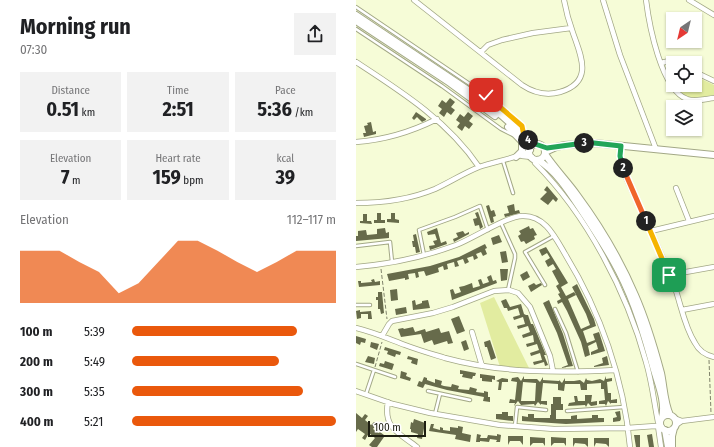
<!DOCTYPE html>
<html lang="en">
<head>
<meta charset="utf-8">
<style>
  :root { --surface:#fff; --page:#f2f2f2; --text:#202124; --muted:#757577; --accent:#ea580c }
  body { margin:0; font-family:"Fira Sans Condensed",sans-serif; background:var(--page); color:var(--text); height:100vh; display:flex; flex-direction:column; font-size:15px; white-space:nowrap }
  * { box-sizing:border-box; margin:0 }
  p { font-size:13px; color:var(--muted) }
  .icon { flex:none; width:22px; height:22px; fill:none; stroke:currentColor; stroke-width:2; stroke-linecap:round; stroke-linejoin:round }
  .map { position:relative; flex:1; overflow:hidden }
  .sheet { display:flex; flex-direction:column; background:var(--surface); width:356px }
  .sheet>* { flex:none }
  .needle { width:26px; rotate:215deg }
  .buttons { position:absolute; left:310px; top:12px; display:grid; gap:8px }
  .buttons a { display:grid; place-items:center; width:36px; height:36px; border-radius:0px; background:var(--surface); box-shadow:0 1px 3px #0004; font-size:20px }
  .scale { position:absolute; left:12px; bottom:10px; width:58px; box-sizing:border-box; padding-left:4px; border:2px solid #1e1f12; border-top:0; font-size:11px; line-height:14px; white-space:nowrap; color:#1e1f12; -webkit-text-stroke:3px #fff; paint-order:stroke }
  .pin { position:absolute; display:grid; place-items:center; width:34px; height:34px; color:#fff; margin:-17px; border-radius:8px; box-shadow:0 2px 6px #0006 }
  .km { position:absolute; width:20px; height:20px; margin:-10px; border-radius:50%; background:#222; color:#fff; font-size:11px; line-height:20px; text-align:center }
  .round { display:grid; place-items:center; flex:none; width:42px; height:42px; border-radius:0px; background:var(--page) }
  .headline { display:flex; align-items:center; justify-content:space-between; height:68px; padding:0 20px }
  h1 { font-size:22px; font-weight:700; line-height:30px }
  .stats { display:grid; grid-template-columns:repeat(3,1fr); gap:6px; height:68px; padding:4px 20px }
  .stats div { display:grid; align-content:center; border-radius:0px; background:var(--page); text-align:center }
  .stats b { font-size:20px; font-weight:700 }
  .stats small { font-size:11px; font-weight:400 }
  .stats p { font-size:11px }
  .chart { height:112px; padding:8px 20px }
  .chart p { display:flex; justify-content:space-between }
  .chart svg { width:100%; height:72px; margin-top:4px; fill:var(--accent); opacity:.7 }
  ul { padding:0 20px; list-style:none; font-size:13px }
  li { display:grid; grid-template-columns:64px 48px 1fr; align-items:center; height:30px }
  li i { height:10px; border-radius:5px; background:var(--accent) }
  main { display:flex; flex:1; min-height:0 }
  .map>svg:first-child { display:block }
</style>
</head>
<body>
<main>
<section class="sheet">
<div class="headline"><div><h1>Morning run</h1><p>07:30</p></div><a class="round"><svg class="icon" aria-label="share" viewBox="0 0 24 24"><path d="M12 15V3M7 8l5-5 5 5M5 13v7h14v-7"/></svg></a></div>
<div class="stats">
<div><p>Distance</p><b>0.51<small> km</small></b></div>
<div><p>Time</p><b>2:51</b></div>
<div><p>Pace</p><b>5:36<small> /km</small></b></div>
</div>
<div class="stats">
<div><p>Elevation</p><b>7<small> m</small></b></div>
<div><p>Heart rate</p><b>159<small> bpm</small></b></div>
<div><p>kcal</p><b>39</b></div>
</div>
<div class="chart"><p><span>Elevation</span>112–117 m</p>
<svg viewBox="0 0 160 44" preserveAspectRatio="none"><path d="M0 44V12L10 12L20 12L30 19L40 25L50 38L60 32L70 19L80 6L90 6L100 12L110 19L120 25L130 19L140 12L150 12L160 12V44z"/></svg>
</div>
<ul>
<li><b>100 m</b>5:39<i style="width:81%"></i></li>
<li><b>200 m</b>5:49<i style="width:72%"></i></li>
<li><b>300 m</b>5:35<i style="width:84%"></i></li>
<li><b>400 m</b>5:21<i style="width:100%"></i></li>
</ul>
</section>
<div class="map">
<svg width="358" height="447" viewBox="0 0 358 447">
  <rect width="100%" height="100%" fill="#f6fcd7"/>
  <path fill="#e2eca0" d="M339,76L358,85V97C341,99 329,102 319,85H339Z
    M138,297L174,370L144,367L124,303Z"/>
  <path fill="#676b4b" fill-rule="evenodd" d="M94,98L99,102L95,107L99,110L95,115L91,112L88,117L83,113L86,109L82,106L86,100L90,103Z
    M60,112L70,119V120L66,122L61,117L58,120L56,118Z
    M112,112L117,116L113,121L117,124L113,129L109,126L106,131L101,127L104,123L100,120L104,114L108,117Z
    M15,122L17,132L20,131V134L8,137L7,133H10L8,126L12,125L11,123Z
    M191,186L202,199L200,202L197,199L192,205L184,199L191,192L188,190Z
    M158,204L159,211L163,210L164,213L149,217L148,214L153,213L151,206Z
    M133,205L135,211L138,210L140,216L137,217L138,222L135,223L130,206Z
    M122,212L127,227L124,229L123,225L119,226L117,219L121,218L119,213Z
    M21,213H25V220H29V223H18V220H21Z
    M35,213H39V219L43,220V223L31,222V219H35Z
    M7,214H11V221H15L16,224L4,223V221H7Z
    M173,226L174,229L177,228L181,235L178,236L179,239L170,244L168,241L165,242L162,236L165,234L163,231Z
    M29,228L30,233L33,232V238L0,241V236H2V231L10,230L11,235L21,234V229Z
    M81,228L85,243L90,241L91,244L74,250L73,246L79,245L77,241L81,240L79,234L72,235L71,232Z
    M107,231L109,234L113,232V234L98,242L97,239L102,237L100,233Z
    M60,234L64,252L60,253L59,247H57L56,241H58L57,235Z
    M143,235L146,242L137,245L135,238Z
    M129,244L131,248L129,249L131,254L127,256L125,252L120,254L122,258L118,260L117,256L111,258L113,262L109,264L107,259L101,261L103,266L99,267L98,262L91,264L92,269L88,270L87,266L82,268L83,272L70,276L68,271L62,272L63,277L60,278L59,273L52,274L53,279L49,280V278L33,281L31,274L74,266L103,257Z
    M190,247L212,283L205,287L210,296L218,292L220,295L212,299L225,329L234,325L230,314L216,287L221,284L238,319L240,326L227,331L231,343L239,340L237,334L243,332L249,351L235,355V352L242,349L240,342L232,346L234,355L229,357L225,342L211,311L206,302L202,304L201,301L205,299L202,294L204,293L200,286L203,284L196,271L200,269L197,264L192,267L189,261L194,258L191,253L186,256L183,250Z
    M150,251L152,262L146,263L144,252Z
    M144,269H152L151,280L145,281Z
    M171,271L174,277L167,281L164,275Z
    M135,275L137,281L140,280L141,283L96,300L94,290L97,289L99,294L105,292L103,287L108,286L116,283L117,288L124,286L122,280L125,279L127,284L133,282L131,277Z
    M18,279L19,282L24,281V285L3,287L2,281H5V283L16,282L15,280Z
    M178,283L180,285L185,283L186,285L175,292L172,286Z
    M41,289L42,300L35,301L34,290Z
    M22,292H26L28,313L25,314L24,309H22V300H20V297H22Z
    M150,299L154,307L165,304L168,314L170,315H172L175,324H177L190,355H188L192,365L189,366L188,362L178,365L177,362L186,360L184,353L175,356L174,353L183,350L181,344L171,347L170,344L178,342L177,335L167,338L166,335L174,332L172,326L162,329L161,326L169,324L167,317L158,320L157,317L164,315L162,308L152,311L151,308H148L145,301Z
    M59,300L60,305L66,303V301L72,300L74,308L57,310L56,301Z
    M193,300L207,334L217,366L204,368L212,365L201,333L187,303Z
    M50,307L51,313L40,315L39,309Z
    M4,310V312L15,311L16,319H12V314H5V318L1,319L0,311Z
    M103,316L109,331L101,334L95,319Z
    M57,327L59,332L69,329L70,332L83,328L85,333L93,331L97,343L92,344L91,341L78,345L76,340L68,343L65,334L45,337L42,329L47,328L48,329Z
    M0,336L10,339L9,343L5,342L4,345L0,343Z
    M110,340L113,349L108,351L105,342Z
    M134,340L140,358L135,360L131,347H129L128,342Z
    M15,342L23,344L21,350L14,347Z
    M29,347L45,352L44,355L40,354L39,357L31,354L32,351L28,350Z
    M12,356L19,358L18,364L9,362Z
    M52,356L62,359L61,365L55,363L56,360L51,359Z
    M251,356L253,365L238,367V366L247,363L246,358Z
    M29,361L38,364L36,370L23,366L24,363L28,364Z
    M104,370L120,373L119,376H117L116,379L106,377L107,374H104Z
    M45,371L51,373L50,376L55,378L54,381L44,378Z
    M124,374L139,376V380L136,379V382L126,381V378H124Z
    M168,376V379H181L184,382L187,377V380L203,381V380L206,383L209,378V381H218L224,380L228,383L230,378L231,380L236,381L244,379L248,381L250,376V379L256,378V381L251,382L252,393H255V400L261,399V403H255V404L252,401L250,406L249,404H243V401L249,400L248,389H245V383L231,384V390H225L224,384H209L208,391L202,390V384L187,383L185,401H191V405L185,404V405L182,402L179,406L178,404L165,405L162,401L158,406L159,403H153L154,399L159,400L161,382L155,381L156,378L162,377L165,381ZM167,382L180,383L179,401H165Z
    M68,377L71,378V380L79,383V379L86,381L85,385L88,386L95,387L96,384L103,386L102,389L113,390L114,387L121,389L120,392L128,393V391L132,392V397H134V402L127,401L128,397L91,390L69,384L67,388L61,386L63,381L66,382Z
    M146,378L152,379V382H146L145,390H142L143,382L140,381Z
    M229,395H236L235,402L241,401V405L235,406L232,403L230,407L229,405L212,406L213,403L219,402L218,396H221L222,401H229Z
    M197,397H205V404H207V410H200V419H215V416L221,415V419L236,418V415H242V418H248V422L210,424L166,421V416L172,417V414H178V418H194V415H195V404H197Z
    M264,411L265,419L264,421L257,422V418L261,417L259,412Z
    M146,412H152V416H157V421L140,419V414H146Z
    M0,413L6,418L9,414L12,416L9,420L15,425L18,422L21,424L17,429L23,433L24,432L28,435L27,436L28,437L21,447H16L13,445L19,438L13,433L9,440L6,438L9,434L2,429L0,432Z
    M58,419L69,423L66,439L61,438L62,434L55,432V429H54L55,422L57,423Z
    M75,424H78L77,428L84,430V427L87,428V430L94,431V427L102,428V426L107,427L106,433L115,435L114,442L99,439L100,435L73,431Z
    M121,434L125,435L124,438H131L132,435L141,436V434L145,435L144,442H140L141,440L134,439L133,442L124,441V442H120Z
    M296,434L298,447H293L291,435Z
    M278,435H284V447H280Z
    M152,436H167V445L164,441H154L152,445Z
    M174,437L189,438V446L187,443H177L174,446Z
    M195,437L210,438V446L208,443H198L195,446Z
    M217,438H232V447L229,444L219,443L217,447Z
    M238,438H253V447L250,444L240,443L238,447Z"/>
  <g fill="none" stroke-linecap="round" stroke-linejoin="round">
    <defs>
      <path id="lane" d="M0,7L130,95L166,126L167,133
        M0,29L86,86L145,129L157,135
        M147,161L157,193
        M145,223L159,254V258L152,290
        M0,246L34,242L36,262
        M68,255L63,230L99,217L124,206L132,230
        M189,285L169,252L198,236
        M0,305H14
        M199,309L210,333L222,372
        M0,364L39,377
        M72,391L114,400
        M10,394L18,370
        M211,411L268,407
        M79,414L84,394
        M159,426L161,407L190,410"/>
      <path id="street" d="M58,0L166,85C178,93 190,96 204,92C238,82 225,56 217,33C213,22 210,11 208,0
        M247,0L264,55L300,149
        M290,0C293,24 305,90 331,99C339,102 349,99 358,98
        M333,0L358,15
        M125,52L132,45L146,40L177,33L215,28
        M0,62C46,92 92,121 123,167
        M305,63L313,61L320,63
        M339,72L358,81
        M0,142C28,140 55,132 81,119
        M265,146V163L268,173C285,210 303,247 318,285C325,304 328,326 339,343C343,351 349,355 358,357
        M166,156L176,157
        M179,163C231,215 271,292 290,362C296,382 298,402 302,422
        M320,188L333,221
        M0,203C26,203 55,199 79,189C94,182 108,173 123,167C140,161 158,159 174,151
        M295,231L358,216
        M0,267C34,264 68,257 100,245C118,238 149,217 166,216C189,215 199,237 209,254C244,311 268,379 274,447
        M313,275L358,267
        M326,310L358,304
        M0,328C17,332 33,339 49,345C62,350 76,354 89,358C144,373 203,373 259,370
        M116,332L126,366
        M26,336L33,324L36,321L77,313L97,307L138,291L153,290L162,293L174,307L194,356L197,371
        M0,391L37,404L74,413L144,425L198,429L271,428L299,426L306,427
        M32,402C27,428 43,433 61,447
        M318,418L326,421
        M320,425L326,421L358,417
        M302,426L305,447"/>
      <path id="secondary" d="M0,15L112,90L145,115L173,140L180,144
        M0,21L94,83L139,116
        M152,127L174,150
        M173 152a8 8 0 1 1 16 0a8 8 0 1 1-16 0Z
        M189,152L200,147L209,145L238,143L358,155
        M189,154C199,169 211,181 221,195C244,226 264,260 279,295C290,320 298,347 305,373C308,387 308,402 314,415
        M160,157L166,151V141
        M182,160C200,171 212,190 224,208C238,229 252,250 263,272C279,303 289,337 298,370C302,384 310,403 306,417
        M304 423a8 8 0 1 1 16 0a8 8 0 1 1-16 0Z
        M309,430L312,447
        M316,447V436L318,428"/>
    </defs>
    <use href="#lane" stroke="#a3a886" stroke-width="4.5"/>
    <use href="#street" stroke="#a3a886" stroke-width="6"/>
    <use href="#secondary" stroke="#a3a886" stroke-width="8"/>
    <path stroke="#80836b" stroke-width="1" stroke-dasharray="4 2" stroke-linecap="butt" d="M25,269L31,319
      M353,360L355,413
      M19,367L26,342"/>
    <use href="#lane" stroke="#fff" stroke-width="2.5"/>
    <use href="#street" stroke="#fff" stroke-width="4.5"/>
    <use href="#secondary" stroke="#fff" stroke-width="6"/>
  </g>
  <g fill="none" stroke-linecap="round" stroke-linejoin="round">
    <defs>
      <path id="split-1" d="M290,221L313,275"/>
      <path id="split-2" d="M267,168L290,221"/>
      <path id="split-3" d="M228,143H238L265,146L264,156L267,168"/>
      <path id="split-4" d="M172,140L176,143L191,148L228,143"/>
      <path id="split-5" d="M130,95L166,126L168,136L172,140"/>
    </defs>
    <use href="#split-1" stroke="#fff" stroke-width="8"/>
    <use href="#split-2" stroke="#fff" stroke-width="8"/>
    <use href="#split-3" stroke="#fff" stroke-width="8"/>
    <use href="#split-4" stroke="#fff" stroke-width="8"/>
    <use href="#split-5" stroke="#fff" stroke-width="8"/>
    <use href="#split-1" stroke="#f5b400" stroke-width="5"/>
    <use href="#split-2" stroke="#f0652b" stroke-width="5"/>
    <use href="#split-3" stroke="#22a559" stroke-width="5"/>
    <use href="#split-4" stroke="#22a559" stroke-width="5"/>
    <use href="#split-5" stroke="#f5b400" stroke-width="5"/>
  </g>
</svg>
<div class="buttons">
<a><svg class="needle" viewBox="-14 -14 28 28"><path d="M0-13l5 13h-10z" fill="#e53935"/><path d="M0 13l5-13h-10z" fill="#757577"/></svg></a>
<a><svg class="icon" aria-label="locate" viewBox="0 0 24 24"><circle cx="12" cy="12" r="6"/><path d="M12 2v4M12 18v4M2 12h4M18 12h4"/></svg></a>
<a><svg class="icon" aria-label="layers" viewBox="0 0 24 24"><path d="M12 4l9 5-9 5-9-5zM3 14l9 5 9-5"/></svg></a>
</div>
<div class="scale">100 m</div>
<div class="pin" style="left:313px;top:275px;background:#1e9e55"><svg class="icon" aria-label="arrive" viewBox="0 0 24 24"><path d="M6 21V4h12l-3 4 3 4H6"/></svg></div>
<div class="pin" style="left:130px;top:95px;background:#d93025"><svg class="icon" aria-label="check" viewBox="0 0 24 24"><path d="M5 12l5 5 9-10"/></svg></div>
<b class="km" style="left:290px;top:221px">1</b>
<b class="km" style="left:267px;top:168px">2</b>
<b class="km" style="left:228px;top:143px">3</b>
<b class="km" style="left:172px;top:140px">4</b>
</div>
</main>
</body>
</html>
